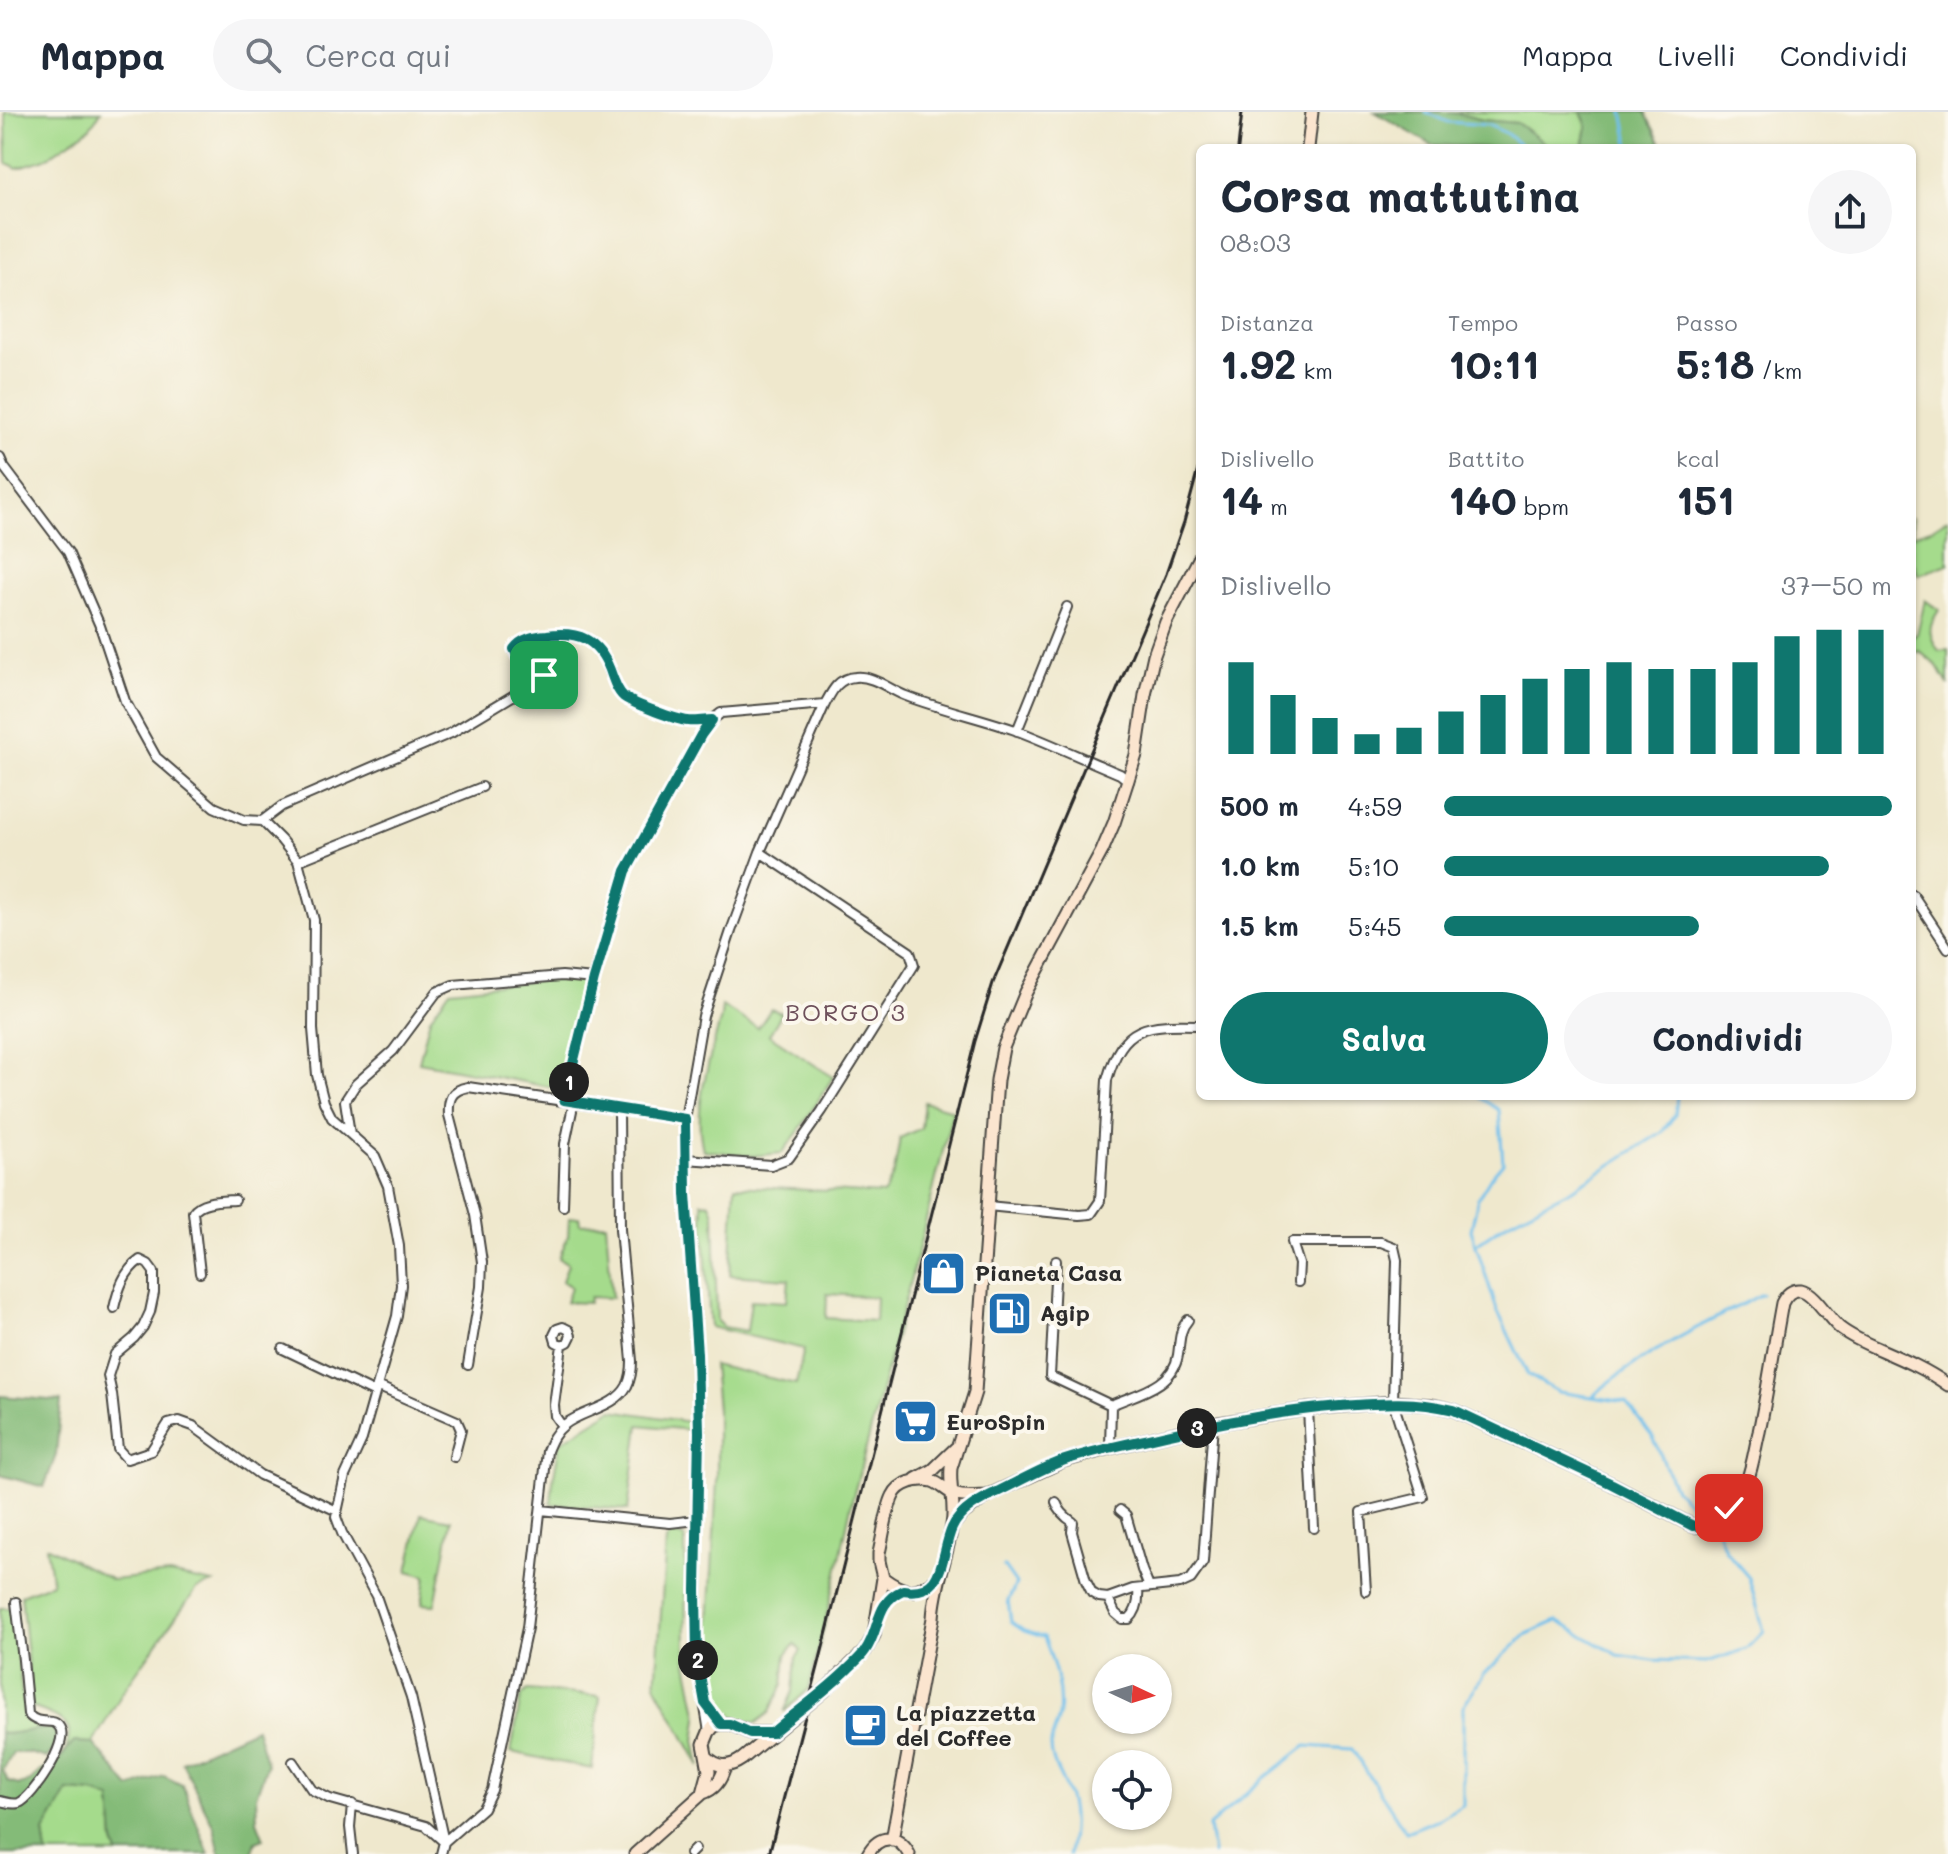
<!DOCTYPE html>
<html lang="it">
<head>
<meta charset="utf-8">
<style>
  :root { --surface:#fff; --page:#f6f6f7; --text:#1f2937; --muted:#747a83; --line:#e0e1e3; --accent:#0f766e }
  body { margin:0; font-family:Mali,sans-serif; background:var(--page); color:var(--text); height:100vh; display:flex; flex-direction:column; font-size:30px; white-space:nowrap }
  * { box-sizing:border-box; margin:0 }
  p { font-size:26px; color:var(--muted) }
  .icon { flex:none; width:44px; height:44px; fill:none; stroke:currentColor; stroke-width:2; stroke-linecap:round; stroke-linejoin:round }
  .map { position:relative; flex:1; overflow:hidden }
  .sheet { position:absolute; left:1196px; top:32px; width:720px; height:956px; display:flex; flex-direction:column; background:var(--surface); border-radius:12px; box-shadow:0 2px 6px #0004 }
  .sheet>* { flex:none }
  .needle { width:52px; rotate:94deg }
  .fabs { position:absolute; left:1092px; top:1542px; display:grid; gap:16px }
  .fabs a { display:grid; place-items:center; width:80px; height:80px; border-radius:50%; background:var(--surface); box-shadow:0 2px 6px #0004; font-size:40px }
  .pin { position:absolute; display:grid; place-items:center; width:68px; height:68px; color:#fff; margin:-34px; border-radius:16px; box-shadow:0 4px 12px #0006 }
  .km { position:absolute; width:40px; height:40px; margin:-20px; border-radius:50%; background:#222; color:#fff; font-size:22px; line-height:40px; text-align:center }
  .round { display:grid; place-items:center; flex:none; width:84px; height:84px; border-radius:42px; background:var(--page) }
  .headline { display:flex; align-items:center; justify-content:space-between; height:136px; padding:0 24px }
  h1 { font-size:44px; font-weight:700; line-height:60px }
  .figures { display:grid; grid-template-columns:repeat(3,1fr); gap:12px; height:136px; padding:8px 24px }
  .figures div { display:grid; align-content:center }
  .figures b { font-size:40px; font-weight:700 }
  .figures small { font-size:22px; font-weight:400 }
  .figures p { font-size:22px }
  .chart { height:224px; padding:16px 24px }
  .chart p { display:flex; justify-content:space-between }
  .chart svg { width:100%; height:144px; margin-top:8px; stroke:var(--accent); stroke-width:6 }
  .button { display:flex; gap:16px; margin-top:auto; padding:16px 24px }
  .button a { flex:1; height:92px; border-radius:48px; background:var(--accent); color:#fff; font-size:32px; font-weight:700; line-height:92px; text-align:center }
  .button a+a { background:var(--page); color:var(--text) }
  ul { padding:0 24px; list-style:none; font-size:26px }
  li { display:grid; grid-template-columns:128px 96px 1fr; align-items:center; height:60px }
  li i { height:20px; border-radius:10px; background:var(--accent) }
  header { display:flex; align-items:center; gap:48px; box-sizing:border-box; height:112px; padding:0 40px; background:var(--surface); border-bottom:2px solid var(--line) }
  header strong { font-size:38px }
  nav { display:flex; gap:44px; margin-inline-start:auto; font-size:28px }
  .search { width:560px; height:72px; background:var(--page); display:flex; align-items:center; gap:20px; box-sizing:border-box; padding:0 28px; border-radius:44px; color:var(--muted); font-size:30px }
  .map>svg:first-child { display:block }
</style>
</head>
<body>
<header>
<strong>Mappa</strong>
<div class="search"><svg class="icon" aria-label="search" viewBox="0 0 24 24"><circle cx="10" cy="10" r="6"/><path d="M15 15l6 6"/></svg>Cerca qui</div>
<nav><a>Mappa</a><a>Livelli</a><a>Condividi</a></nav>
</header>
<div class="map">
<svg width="1948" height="1742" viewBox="0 0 1948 1742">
  <rect width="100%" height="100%" fill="#fbf7ec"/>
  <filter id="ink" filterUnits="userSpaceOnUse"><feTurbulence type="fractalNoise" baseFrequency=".0125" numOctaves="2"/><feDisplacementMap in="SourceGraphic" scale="16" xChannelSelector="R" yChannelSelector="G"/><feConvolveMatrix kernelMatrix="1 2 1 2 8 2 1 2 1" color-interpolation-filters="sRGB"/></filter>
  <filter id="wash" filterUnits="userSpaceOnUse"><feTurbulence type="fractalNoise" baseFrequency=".006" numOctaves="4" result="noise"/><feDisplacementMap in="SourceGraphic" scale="32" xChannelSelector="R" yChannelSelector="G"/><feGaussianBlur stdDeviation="1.8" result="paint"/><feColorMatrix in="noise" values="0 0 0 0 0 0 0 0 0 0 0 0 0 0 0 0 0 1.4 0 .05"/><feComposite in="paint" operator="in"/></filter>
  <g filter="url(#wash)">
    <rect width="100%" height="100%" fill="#efe8cd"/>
    <path fill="#a5db8c" stroke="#68835c" stroke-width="2" fill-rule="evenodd" d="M4,0H101L89,17L45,47L17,56L7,51L6,9Z
      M1451,0H1581L1587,14L1583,36H1551L1517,11L1483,8Z
      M1912,405L1913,423L1931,417L1948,406V452L1918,463L1912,448Z
      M1925,488L1939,498C1928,515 1927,521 1939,539L1948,538V572L1937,554L1919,539L1912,542V524L1917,522Z
      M554,867L589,870L560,977L419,950L430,906L450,878Z
      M722,894L758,916L771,897L782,901L769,923L833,965L798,1020L782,1041L753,1044L703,1038C692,995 710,948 721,905Z
      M924,990L953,998L920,1132L852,1389L836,1465L809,1577L784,1600L793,1579L796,1546L801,1539L795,1532L786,1543L783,1573L769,1601L756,1611C742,1610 730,1604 719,1594L709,1511L717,1369V1298L713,1253L796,1272L804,1237L710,1215L702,1090L710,1091L714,1102L717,1209L723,1215L747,1219L751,1188L787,1190L789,1167L730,1163L735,1074L884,1082L894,1061L900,1026L921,1016ZM827,1182L876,1185L875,1209L826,1206Z
      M579,1105L580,1112L606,1111L612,1186L590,1185L589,1191L566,1190L571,1175L562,1169L568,1152L559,1146L568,1124L569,1106Z
      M612,1298L690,1310V1318L639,1313L628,1398L551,1392L553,1369L560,1330Z
      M421,1402L451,1408L435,1493L422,1492L426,1464L408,1459Z
      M673,1421L685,1426L686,1545L698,1606L695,1628L700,1654L656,1574L666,1428Z
      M46,1434L112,1468L169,1462L213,1471L197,1477L175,1506L124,1578L93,1631L75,1630L66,1640C67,1634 69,1626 69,1620C66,1605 44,1600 32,1595L21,1483L52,1471Z
      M0,1496H12L25,1608L45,1618L7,1622L0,1620Z
      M527,1578L600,1584L592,1657L511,1640L521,1585Z
      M67,1679L94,1681L111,1687L114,1730L118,1742H47L44,1720Z"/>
    <path fill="#84bb78" stroke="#587352" stroke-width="2" d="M1375,0H1451L1483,8L1517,11L1551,36H1491L1432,33Z
      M1581,0H1645L1663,36H1583L1587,14Z
      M0,1284L61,1289L56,1343L44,1375L0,1363Z
      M54,1615L58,1633L47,1646L29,1641H13L3,1658L8,1670L19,1673L30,1670L40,1659L55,1652L74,1630L93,1631L130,1676L164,1664L182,1673L209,1742H118L114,1730L111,1687L94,1681L68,1679L44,1720L47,1742H0V1620L7,1622Z
      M256,1616L267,1653L256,1684L257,1709L264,1727L256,1730L252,1742H220L214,1715L182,1650Z"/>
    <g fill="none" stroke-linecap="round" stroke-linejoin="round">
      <path stroke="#71c0ec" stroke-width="3" d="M1426,0L1448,10L1488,13L1506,21L1524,36
        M1623,0L1630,36
        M1478,984L1499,998L1503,1051L1491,1065L1478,1086L1471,1118L1497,1198L1528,1263L1558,1280L1626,1290L1654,1327L1675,1377L1708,1409
        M1475,1133L1508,1110L1576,1075L1662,1020L1675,1003L1677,984
        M1592,1285C1636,1244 1707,1211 1762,1182
        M1004,1455L1016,1472L1008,1489L1011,1510L1024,1519L1044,1525C1054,1552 1062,1576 1059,1604C1057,1614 1051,1624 1051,1634C1051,1650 1059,1661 1065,1675C1075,1697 1073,1719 1069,1742
        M1213,1742L1209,1714L1262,1668L1306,1634L1352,1637L1406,1720L1439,1707L1463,1693V1594L1484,1562L1527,1522L1557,1509L1618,1543L1653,1548L1707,1550L1746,1537L1764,1519L1749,1466L1725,1438L1718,1419L1714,1414"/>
    </g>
  </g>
  <g filter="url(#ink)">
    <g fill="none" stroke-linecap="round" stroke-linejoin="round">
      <defs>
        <path id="street" d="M0,346L4,355L68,440L100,514L125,589L156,645L214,695L244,708L262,709L282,694L451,621L539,568C544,563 546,560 543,553C534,545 522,551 515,541L514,537C522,526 535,524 547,523C579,519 598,527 610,558C613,567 617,579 624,585C634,592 676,608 687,609C695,610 704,608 712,608
          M1017,619L1067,495
          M262,709L281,728L298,749L314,808L313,917L317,963L324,990L332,1006L375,1044L388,1074L399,1134L401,1173L397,1204L362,1327L345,1364L336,1405L342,1421L376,1484L411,1585L444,1730L441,1742
          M298,749L482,675
          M1913,783L1948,836
          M564,988L594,867L626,759L701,623L712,608L721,601L825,592
          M350,1022L345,989L356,972L393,939L437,880L453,873L562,864L594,867
          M685,1047L771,1053L789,1046L822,999L914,853L910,840L760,740
          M563,1094L565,1032L574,989
          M988,1094L1079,1103L1091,1102L1100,1089L1107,968C1123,911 1148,912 1200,913
          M1056,1149L1050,1264L1111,1293
          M200,1161L193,1100C201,1088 222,1089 235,1088
          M1298,1170L1299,1152L1292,1130H1381L1394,1135L1397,1148L1393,1290L1423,1385L1361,1400L1366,1479
          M114,1196C118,1178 124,1159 140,1148L148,1152L154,1160V1181L150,1200L143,1215L134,1226L115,1242L108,1264L112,1282L118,1337L127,1347L151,1339L168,1312L179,1309L193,1314L260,1363L337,1399
          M562,1233L556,1230L554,1223L557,1217L563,1215L569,1218L571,1224L568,1230L562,1233L554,1293L555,1304L562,1314
          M283,1237L375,1281
          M468,1253L481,1175L482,1150L475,1103L449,1003C448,987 451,978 468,975L685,1007
          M377,1274L457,1309L461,1318L454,1345
          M1308,1297L1314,1416
          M1110,1336L1111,1293C1138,1281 1173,1275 1178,1243C1180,1230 1179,1218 1188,1208
          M1056,1390C1059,1399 1065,1405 1073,1410L1072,1420L1086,1469L1092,1481L1099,1485L1108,1486L1133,1477L1180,1472L1191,1467L1203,1450L1213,1312
          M541,1398L670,1411L697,1408
          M1120,1398L1126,1403L1142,1458L1149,1475
          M1108,1486L1115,1501L1122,1507H1129C1138,1499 1139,1488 1138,1477
          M706,1592L721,1612
          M709,1620L697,1546V1408L699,1320L697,1242L686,1082L685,1007L703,904L731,819L760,740L825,592C832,579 838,566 855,565C873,563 890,578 906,584C943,598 981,606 1018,619C1052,632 1086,648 1120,662L1129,669
          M293,1650L312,1678L330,1687L426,1714L443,1729
          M0,1689C6,1690 13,1693 19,1691C33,1685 69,1631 60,1616C53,1603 40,1616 28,1602L23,1548L16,1490
          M352,1692L350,1715L353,1742
          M444,1730L483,1696L492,1678L527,1516L547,1339C551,1329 555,1320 564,1313C583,1298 615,1296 627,1274C631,1266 632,1258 632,1249L620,1117L619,996
          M690,1742L695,1737"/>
        <path id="secondary" d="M1308,36L1312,0
          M916,1367L933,1358L956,1336
          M952,1414L962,1402L987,1384L1063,1349L1110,1336L1213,1312L1308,1297L1393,1290L1432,1293L1454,1298L1612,1372L1693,1414C1715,1417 1740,1387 1747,1369C1753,1353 1755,1336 1759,1320C1768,1277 1774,1234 1782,1191C1786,1183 1791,1177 1801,1178C1815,1181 1829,1208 1841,1217C1853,1226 1867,1232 1881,1238C1904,1248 1927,1258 1948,1273
          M938,1467C915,1482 906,1483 883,1466L879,1449V1441C883,1425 886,1398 893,1384C899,1370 919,1366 932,1369C941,1372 946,1379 954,1382C963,1386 977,1384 986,1384
          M707,1645C718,1656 729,1656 742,1647L825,1578L865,1539L874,1523L883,1466
          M703,1681L709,1659L704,1632L709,1620L714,1614L721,1612H730L750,1621H772
          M892,1728L933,1506C935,1473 947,1445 952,1413C956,1394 949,1376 951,1356L975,1280L997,968L1003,936L1026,880L1102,739L1114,711L1136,643L1145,583L1154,543L1166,510L1200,445
          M635,1742L703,1681C716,1677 722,1666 725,1654
          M868,1742C879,1722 898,1722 909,1742"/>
      </defs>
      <use href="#street" stroke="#484743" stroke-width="12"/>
      <use href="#secondary" stroke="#484743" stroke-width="15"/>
      <use href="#street" stroke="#fff" stroke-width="8"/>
      <use href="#secondary" stroke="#fbe5cf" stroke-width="11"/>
      <path stroke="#2b2b2b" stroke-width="3" d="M1238,36L1242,0
        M769,1742L819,1551L975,929L993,871L1166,462L1184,410L1200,350"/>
    </g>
  </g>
  <g fill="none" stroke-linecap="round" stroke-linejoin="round" filter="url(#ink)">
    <defs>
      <path id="route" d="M544,563L545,557L539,549L518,545L514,537C522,526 535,524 547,523C579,519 598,527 610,558C613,567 617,579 624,585C634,592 676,608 688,609C695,610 704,608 712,608L701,623L626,759L594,867L564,988L685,1007L686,1082L697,1242L699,1320L696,1478L697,1546L705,1591L721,1612H730L750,1621H772C797,1599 825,1580 848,1557C854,1551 861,1545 865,1539C881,1517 874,1491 903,1478C946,1485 940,1443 952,1416C960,1398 982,1387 999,1379C1020,1369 1042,1356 1065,1348C1098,1337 1132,1331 1166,1323C1223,1310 1281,1299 1340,1294C1380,1291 1414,1288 1454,1298L1612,1372L1693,1414L1706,1413L1729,1396"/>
    </defs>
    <use href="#route" stroke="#fff" stroke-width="16"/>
    <use href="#route" stroke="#0f766e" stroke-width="10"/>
  </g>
  <defs>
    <symbol id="shop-square" viewBox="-11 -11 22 22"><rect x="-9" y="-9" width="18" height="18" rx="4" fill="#1f6fb2" stroke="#fbf7ec"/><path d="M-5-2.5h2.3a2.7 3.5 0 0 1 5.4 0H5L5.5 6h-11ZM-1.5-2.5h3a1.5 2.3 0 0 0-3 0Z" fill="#fff"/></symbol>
    <symbol id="fuel-square" viewBox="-11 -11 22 22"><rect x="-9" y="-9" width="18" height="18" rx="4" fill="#1f6fb2" stroke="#fbf7ec"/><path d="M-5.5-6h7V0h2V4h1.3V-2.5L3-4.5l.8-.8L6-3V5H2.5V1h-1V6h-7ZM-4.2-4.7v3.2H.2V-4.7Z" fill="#fff"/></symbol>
    <symbol id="supermarket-square" viewBox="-11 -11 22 22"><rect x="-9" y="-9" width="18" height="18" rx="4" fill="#1f6fb2" stroke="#fbf7ec"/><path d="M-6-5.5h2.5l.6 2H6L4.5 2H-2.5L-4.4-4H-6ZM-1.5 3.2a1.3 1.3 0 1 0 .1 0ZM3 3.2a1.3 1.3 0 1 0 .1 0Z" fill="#fff"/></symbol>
    <symbol id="cafe-square" viewBox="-11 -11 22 22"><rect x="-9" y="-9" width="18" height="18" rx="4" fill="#1f6fb2" stroke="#fbf7ec"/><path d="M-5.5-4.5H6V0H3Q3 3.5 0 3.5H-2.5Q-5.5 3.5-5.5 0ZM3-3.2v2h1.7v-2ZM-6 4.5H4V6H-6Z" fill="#fff"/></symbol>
  </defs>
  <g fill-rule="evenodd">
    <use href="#shop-square" x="918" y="1136" width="51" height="51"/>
    <use href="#fuel-square" x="984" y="1176" width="51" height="51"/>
    <use href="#supermarket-square" x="890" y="1284" width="51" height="51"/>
    <use href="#cafe-square" x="840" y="1588" width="51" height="51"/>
  </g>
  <g text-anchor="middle" stroke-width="8" stroke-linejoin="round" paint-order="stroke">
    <g font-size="22" font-weight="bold" fill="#2b2b2b" stroke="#fbf7ec" text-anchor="start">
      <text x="975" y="1169">Pianeta Casa</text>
      <text x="1040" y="1209">Agip</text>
      <text x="946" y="1318">EuroSpin</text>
      <text x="896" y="1609">La piazzetta<tspan x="896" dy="25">del Coffee</tspan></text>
    </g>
    <g font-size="24" letter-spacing="2" fill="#6e505b" stroke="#fbf7ec">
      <text x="846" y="909">BORGO 3</text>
    </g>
  </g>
</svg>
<div class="fabs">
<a><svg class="needle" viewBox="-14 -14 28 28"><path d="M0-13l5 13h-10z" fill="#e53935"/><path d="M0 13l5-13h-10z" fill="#747a83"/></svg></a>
<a><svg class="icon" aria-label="locate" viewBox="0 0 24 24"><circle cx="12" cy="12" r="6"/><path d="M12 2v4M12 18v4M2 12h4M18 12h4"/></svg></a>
</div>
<div class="pin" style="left:544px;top:563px;background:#1e9e55"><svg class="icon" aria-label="arrive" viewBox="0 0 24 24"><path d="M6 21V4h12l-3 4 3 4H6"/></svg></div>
<div class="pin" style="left:1729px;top:1396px;background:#d93025"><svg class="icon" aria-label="check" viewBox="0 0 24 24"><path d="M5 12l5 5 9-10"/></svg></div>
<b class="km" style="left:569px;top:970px">1</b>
<b class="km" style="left:698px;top:1548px">2</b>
<b class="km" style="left:1197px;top:1316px">3</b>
<section class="sheet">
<div class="headline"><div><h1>Corsa mattutina</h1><p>08:03</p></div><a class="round"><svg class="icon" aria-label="share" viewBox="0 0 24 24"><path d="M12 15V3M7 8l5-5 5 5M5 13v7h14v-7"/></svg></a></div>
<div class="figures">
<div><p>Distanza</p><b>1.92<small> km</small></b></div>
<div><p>Tempo</p><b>10:11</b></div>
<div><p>Passo</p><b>5:18<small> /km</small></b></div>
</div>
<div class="figures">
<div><p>Dislivello</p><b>14<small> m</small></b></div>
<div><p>Battito</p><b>140<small> bpm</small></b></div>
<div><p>kcal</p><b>151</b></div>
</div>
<div class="chart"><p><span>Dislivello</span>37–50 m</p>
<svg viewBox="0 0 160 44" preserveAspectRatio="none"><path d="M5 44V16M15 44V26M25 44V33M35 44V38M45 44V36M55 44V31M65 44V26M75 44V21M85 44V18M95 44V16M105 44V18M115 44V18M125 44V16M135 44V8M145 44V6M155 44V6"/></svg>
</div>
<ul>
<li><b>500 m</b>4:59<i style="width:100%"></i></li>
<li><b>1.0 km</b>5:10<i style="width:86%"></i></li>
<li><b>1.5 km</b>5:45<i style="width:57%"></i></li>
</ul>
<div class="button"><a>Salva</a><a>Condividi</a></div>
</section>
</div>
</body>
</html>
